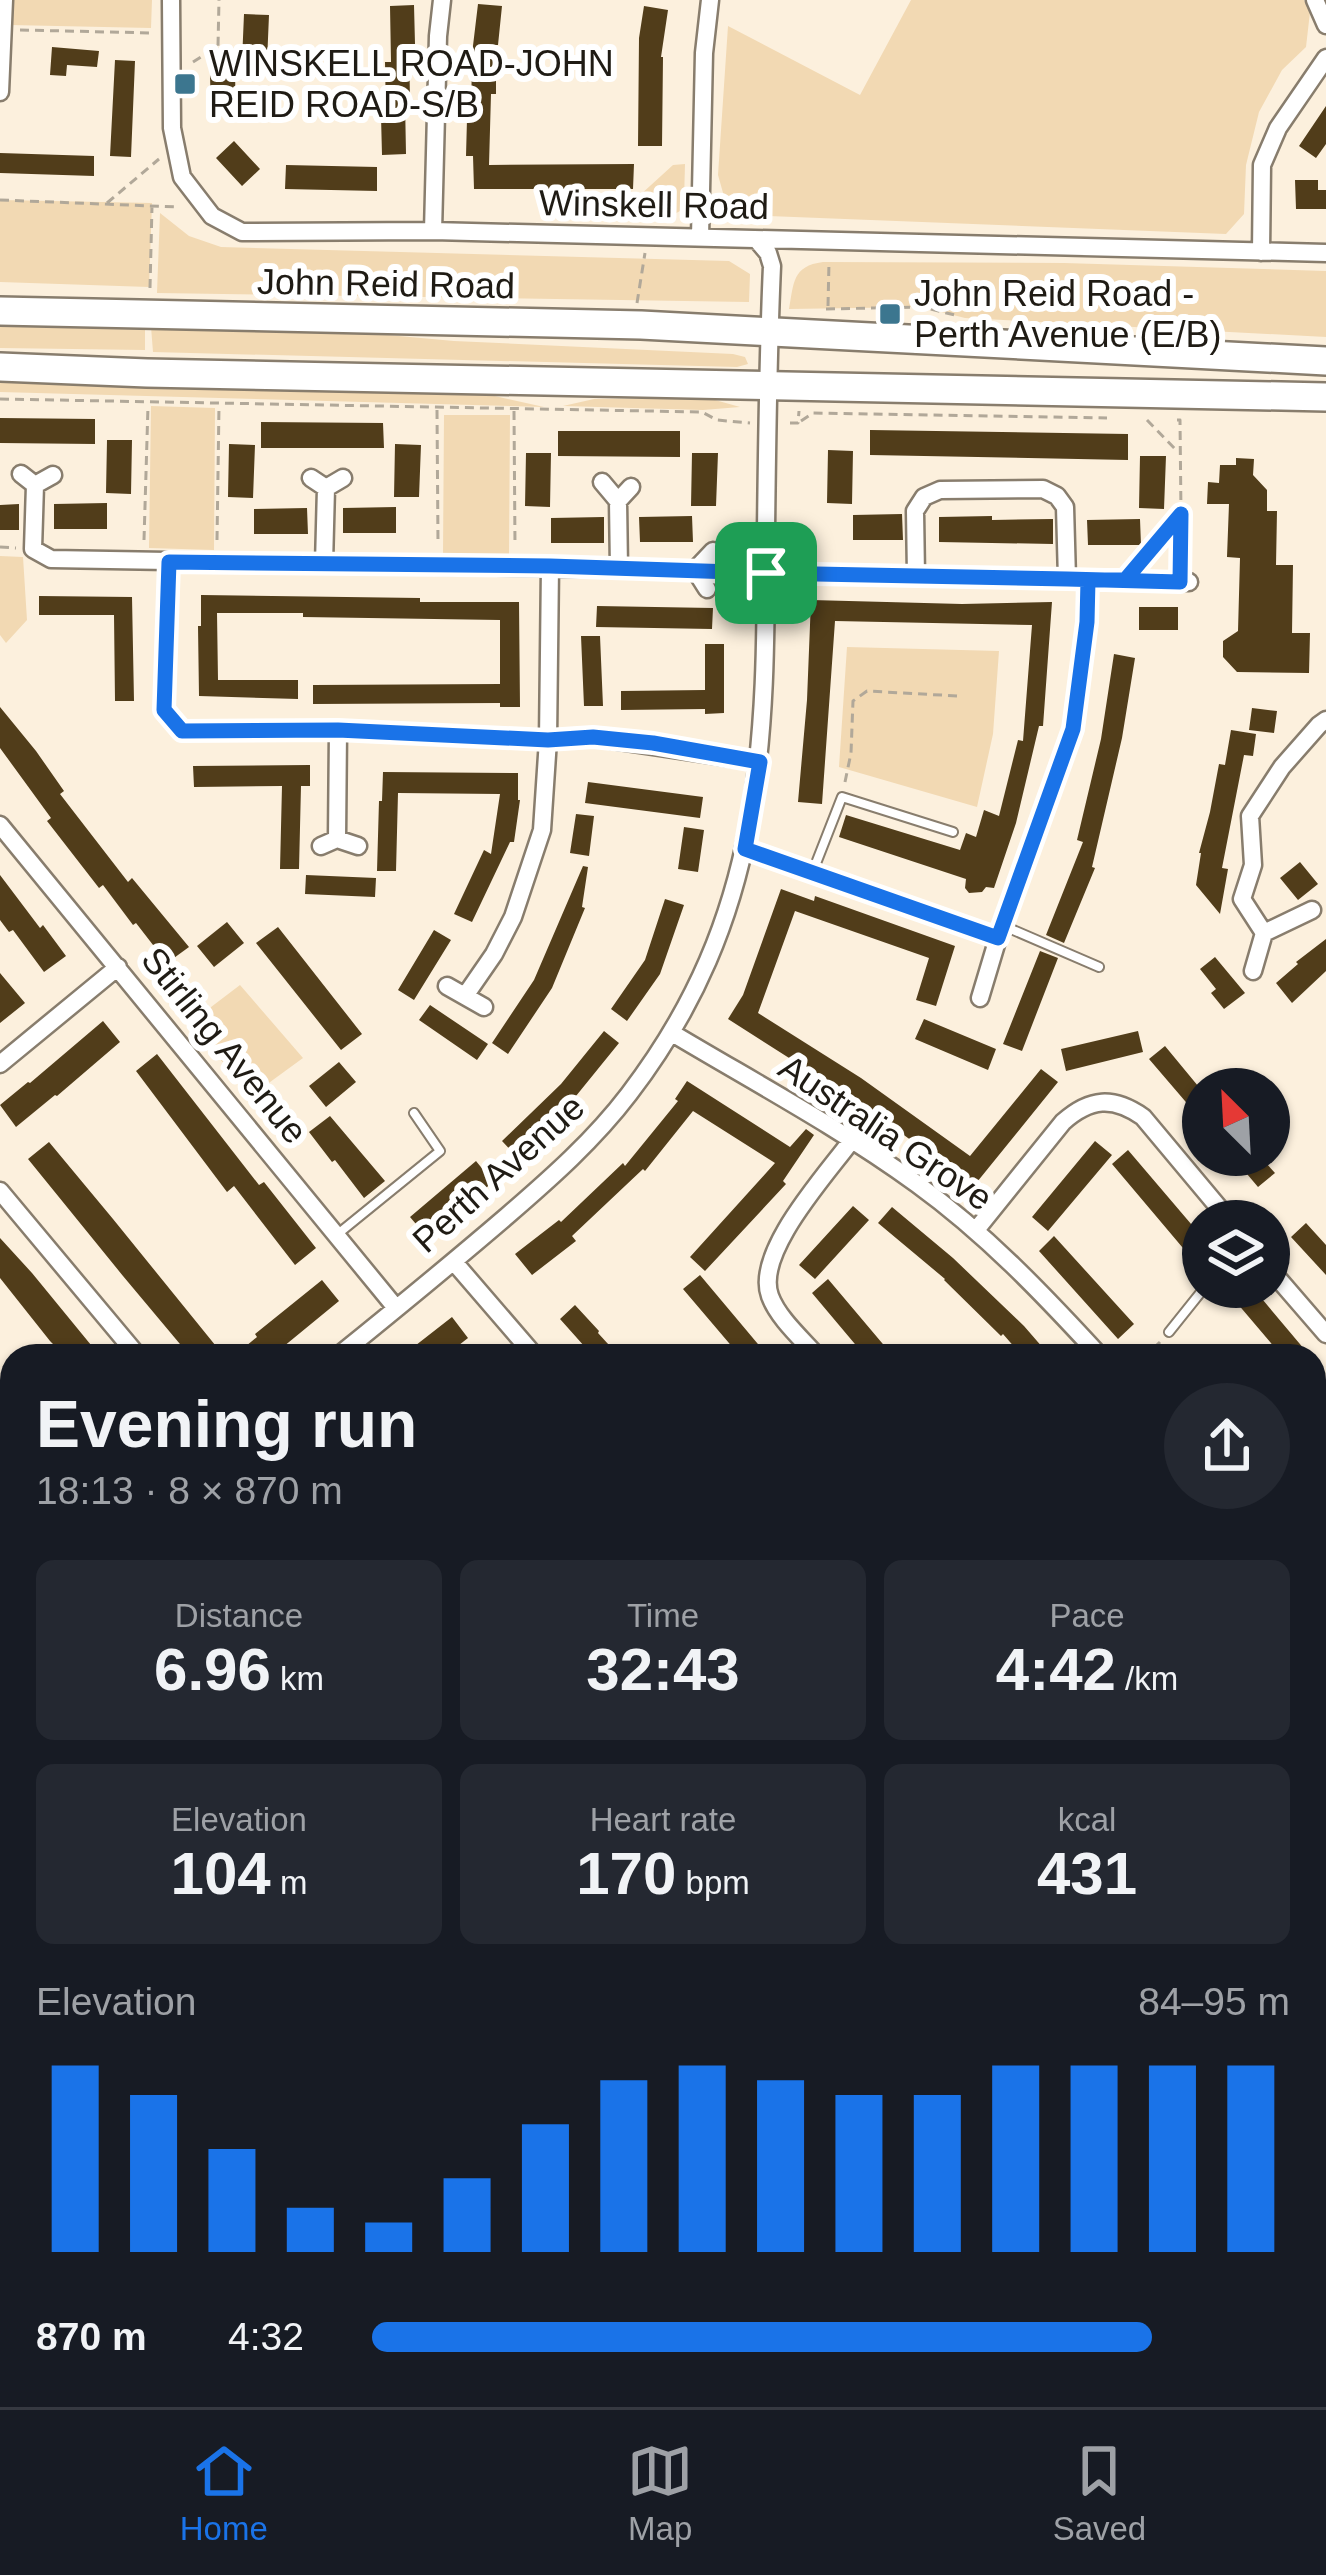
<!DOCTYPE html>
<html lang="en">
<head>
<meta charset="utf-8">
<style>
  :root { --surface:#171b24; --page:#242831; --text:#f1f3f6; --muted:#9ea1a6; --line:#363941; --accent:#1a73e8 }
  body { margin:0; font-family:Helvetica,sans-serif; background:var(--page); color:var(--text); height:100vh; display:flex; flex-direction:column; font-size:45px; white-space:nowrap }
  * { box-sizing:border-box; margin:0 }
  p { font-size:39px; color:var(--muted) }
  .icon { flex:none; width:66px; height:66px; fill:none; stroke:currentColor; stroke-width:2; stroke-linecap:round; stroke-linejoin:round }
  .map { position:relative; flex:1; overflow:hidden }
  .side { position:absolute; left:0px; top:1344px; width:1326px; height:1065px; display:flex; flex-direction:column; background:var(--surface); border-radius:36px 36px 0 0; box-shadow:0 3px 9px #0004 }
  .side>* { flex:none }
  .needle { width:78px; rotate:336deg }
  .tools { position:absolute; left:1182px; top:1068px; display:grid; gap:24px }
  .tools a { display:grid; place-items:center; width:108px; height:108px; border-radius:50%; background:var(--surface); box-shadow:0 3px 9px #0004; font-size:60px }
  .pin { position:absolute; display:grid; place-items:center; width:102px; height:102px; color:#fff; margin:-51px; border-radius:24px; box-shadow:0 6px 18px #0006 }
  .round { display:grid; place-items:center; flex:none; width:126px; height:126px; border-radius:63px; background:var(--page) }
  .overview { display:flex; align-items:center; justify-content:space-between; height:204px; padding:0 36px }
  h1 { font-size:66px; font-weight:600; line-height:90px }
  .metrics { display:grid; grid-template-columns:repeat(3,1fr); gap:18px; height:204px; padding:12px 36px }
  .metrics div { display:grid; align-content:center; border-radius:18px; background:var(--page); text-align:center }
  .metrics b { font-size:60px; font-weight:600 }
  .metrics small { font-size:33px; font-weight:400 }
  .metrics p { font-size:33px }
  .chart { height:336px; padding:24px 36px }
  .chart p { display:flex; justify-content:space-between }
  .chart svg { width:100%; height:216px; margin-top:12px; stroke:var(--accent); stroke-width:6 }
  ul { padding:0 36px; list-style:none; font-size:39px }
  li { display:grid; grid-template-columns:192px 144px 1fr; align-items:center; height:90px }
  li i { height:30px; border-radius:15px; background:var(--accent) }
  .tab-bar { display:flex; justify-content:space-around; align-items:center; height:168px; border-top:3px solid var(--line); background:var(--surface); font-size:33px; color:var(--muted) }
  .tab-bar a { display:grid; justify-items:center; gap:6px }
  .tab-bar .current { color:var(--accent) }
  .map>svg:first-child { display:block }
</style>
</head>
<body>
<div class="map">
<svg width="1326" height="2407" viewBox="0 0 1326 2407">
  <rect width="100%" height="100%" fill="#fcf0dd"/>
  <path fill="#f2d9b3" d="M11,0H152L151,28L10,25Z
    M911,0H1304L1310,12L1306,47L1282,70L1259,112L1246,165L1244,214L1226,234L746,215L727,207L718,175L728,26L860,95Z
    M685,164L684,201L680,211L669,217L629,219L628,206L673,165Z
    M0,200L152,203L149,287L0,282Z
    M160,213L189,236L221,247L729,261L750,274L749,302L157,293Z
    M823,262L1064,263L1326,271V337L965,318L922,307L789,309C794,283 792,266 823,262Z
    M0,322L145,325V350L0,348Z
    M151,327L377,334L454,341L733,354L745,357L748,364L737,367L153,352Z
    M0,376L486,394L544,407L0,392Z
    M708,398L740,407L703,410L563,406L594,399Z
    M151,406L215,408L214,550L149,548Z
    M444,415H510L509,554H443Z
    M0,556L23,557L27,620L6,643L0,635Z
    M847,647L999,651L993,734L977,807L839,767Z
    M240,985L303,1058L251,1096L190,1023Z
    M0,1690L12,1703V1925L0,1911Z
    M12,2107V2340L0,2326V2117Z"/>
  <path fill="#513d1a" d="M478,4L502,6L498,45H496V94H491L489,165L634,164L633,189H474L473,156H466L467,119H471L472,54Z
    M414,5L415,44H409L410,101H405L406,154L382,155L381,116H386L385,62H391L390,6Z
    M644,6L668,10L661,57H663L662,146H638L639,38Z
    M244,14L269,15L267,62L242,61Z
    M52,47L99,51L97,67L67,65L66,76L50,75Z
    M115,60L135,61L131,157L110,156Z
    M235,74L236,113L211,114L210,75Z
    M1326,106V144L1316,158L1299,146Z
    M234,141L260,169L242,186L216,158Z
    M0,153L94,156V176L0,173Z
    M286,165L377,167V191L285,189Z
    M1295,180H1318V190H1326V209H1296Z
    M0,418L95,419V444L0,443Z
    M261,422L383,423L384,448H261Z
    M870,430L1128,434V460L870,455Z
    M558,431H680V457L558,456Z
    M107,440H132L131,494L106,493Z
    M229,444L255,445L253,498L228,497Z
    M395,444L421,445L419,497H394Z
    M828,450L853,451L852,504L827,503Z
    M526,453H551L550,507L525,506Z
    M692,453H718L716,506H691Z
    M1140,456H1166L1164,509L1139,508Z
    M1236,458L1254,459L1253,475L1267,490V511H1277L1276,565H1293L1292,633H1310L1309,673L1237,672L1223,657V641L1238,631L1240,558L1227,557L1229,504H1207L1208,482L1219,483L1220,465H1236Z
    M107,503V529H54V504Z
    M19,504V530H0V505Z
    M396,507V533H343V508Z
    M307,508L308,534H254V509Z
    M902,514L903,540H853V515Z
    M692,516L693,542H640L639,517Z
    M992,516V520L1053,519V544L939,542V517Z
    M604,517V543H551V518Z
    M1140,519L1141,545H1088L1087,520Z
    M201,595L420,598V602H519L520,707H500V703L313,704V685L500,684V620L303,617V613H217L218,680H298V699L199,696L198,626H201Z
    M39,596L132,597L134,701H115L114,615H39Z
    M811,600L962,604L1052,602L1043,726H1039L1016,823L994,888L986,887L982,892L969,893L965,888L966,879L839,837L846,815L960,850L966,833L976,837L984,810L999,816L1018,740L1023,741L1032,625L835,621L822,804L798,802L807,700Z
    M597,606L713,608L712,629L596,627Z
    M1139,607H1178V630H1139Z
    M581,636H600L603,706H584Z
    M705,644H724V713L705,714V709L621,710V691L705,690Z
    M1114,654L1135,658L1122,738L1092,867L1095,868L1064,943L1046,935L1083,842L1077,840L1101,739Z
    M0,707L36,751L64,791L60,794L128,882L132,878L189,947L167,963L136,923L133,925L103,885L99,888L47,821L51,818L0,748Z
    M1252,708L1277,711L1274,733L1249,730Z
    M1231,730L1256,734L1253,756L1244,755L1222,868L1228,869L1220,914L1196,885L1201,853H1199L1210,812L1219,764L1225,765Z
    M310,765V786H301L299,869H280L282,786L194,787L193,766Z
    M383,772L518,773V800H520L514,842H510L472,922L454,914L484,850L491,854L500,794L398,793L396,871H377L379,801H382Z
    M588,782L703,797L700,818L585,803Z
    M576,814L594,816L589,856L570,853Z
    M684,827L704,830L698,872L678,869Z
    M1300,862L1318,884L1298,900L1280,878Z
    M583,866L588,867L582,907L585,908L552,988L508,1054L492,1043L534,980Z
    M0,875L40,928L43,925L66,956L44,972L13,930L9,932L0,920Z
    M306,875L376,878L375,897L305,894Z
    M781,889L814,901L815,896L955,946L936,1006L916,1000L929,958L795,911L758,1013L861,1078L970,1156L1041,1069L1058,1082L973,1187L957,1173L852,1098L728,1019L743,995Z
    M665,899L684,905L660,974L627,1021L611,1009L645,960Z
    M227,922L244,943L214,967L197,946Z
    M278,927L362,1034L341,1050L256,943Z
    M434,930L451,940L414,1000L398,990Z
    M1326,939V971L1292,1003L1276,983L1298,964L1296,962Z
    M1040,951L1058,958L1022,1051L1003,1044Z
    M1215,957L1245,993L1224,1009L1211,993L1216,989L1200,969Z
    M0,973L25,1003L0,1023Z
    M430,1005L488,1044L477,1060L419,1020Z
    M924,1019L996,1049L988,1070L915,1039Z
    M103,1021L120,1042L57,1096L55,1095L16,1127L0,1105L28,1082L30,1083Z
    M604,1031L619,1043L576,1096L515,1155L502,1141L561,1084Z
    M1138,1031L1143,1052L1066,1071L1061,1049Z
    M1165,1046L1203,1092V1122L1149,1059Z
    M157,1054L259,1185L264,1182L316,1248L295,1265L234,1186L227,1192L136,1071Z
    M339,1062L356,1082L326,1107L309,1086Z
    M687,1081L790,1147L806,1129L814,1135L783,1181L786,1184L705,1271L690,1257L775,1163L693,1111L645,1171L643,1169L572,1236L576,1241L532,1275L515,1254L559,1220L561,1222L623,1163L625,1166L678,1101L675,1099Z
    M330,1116L385,1181L364,1198L335,1160L332,1162L309,1132Z
    M1095,1141L1112,1155L1048,1231L1032,1217Z
    M49,1142L113,1219L224,1356H190L123,1276L28,1159Z
    M1128,1150L1203,1238V1241L1188,1254L1112,1164Z
    M1231,1155H1259L1275,1173L1258,1187Z
    M476,1161L493,1182L427,1237L410,1217Z
    M853,1206L869,1220L815,1279L799,1265Z
    M892,1207L953,1258L1024,1326L1050,1356H1022L1003,1334L1001,1336L944,1280L945,1279L878,1223Z
    M1306,1223L1326,1245V1275L1291,1237Z
    M1054,1236L1134,1324L1118,1339L1039,1251Z
    M0,1238L32,1273L100,1356H65L50,1341L0,1278Z
    M700,1275L768,1356H740L683,1289Z
    M828,1279L893,1356H865L812,1293Z
    M322,1280L339,1301L272,1356H234L257,1337L255,1334Z
    M1241,1287H1252L1310,1356H1282L1231,1296Z
    M575,1305L599,1331L598,1333L619,1356H593L560,1319Z
    M452,1317L468,1338L445,1356H402Z"/>
  <g fill="none" stroke-linecap="round" stroke-linejoin="round">
    <defs>
      <path id="service" d="M813,871L842,797L953,832
        M1004,926L1099,967
        M339,1233L440,1151L414,1113
        M1169,1332L1205,1287
        M0,1411L12,1426"/>
      <path id="minor" d="M171,0L172,128L182,177L212,216L242,232L433,231L1326,253
        M1315,0L1326,25
        M0,92L4,0
        M433,231L438,36L442,0
        M700,237L704,53L710,0
        M1261,252L1262,165L1278,128L1326,58
        M21,474L35,485L53,475
        M311,478L326,488L343,478
        M602,482L618,501L631,487
        M35,485L33,549L51,559L695,570
        M618,501L619,568
        M169,562L164,709L182,731L338,730L548,740L593,737L760,762
        M324,564L326,488
        M766,573L1189,582
        M916,576L915,511L924,497L940,490L1043,489L1057,496L1065,507L1067,579
        M707,589L695,570L713,551
        M0,825L396,1308
        M337,839L338,730
        M321,846L337,839L358,846
        M745,849L998,938
        M1264,933L1312,910
        M1253,971L1264,933L1242,899L1253,865L1250,816L1282,767L1319,725L1326,720
        M447,986L484,1007
        M465,996L494,954L513,917L542,830L548,740L550,566
        M980,998L998,938L1073,729L1087,622L1088,580
        M672,1033C754,1082 840,1128 917,1184C986,1234 1043,1294 1100,1356
        M0,1064L118,967
        M0,1191L138,1356
        M976,1230L1063,1122C1090,1098 1113,1096 1143,1117L1230,1221
        M454,1262L535,1356
        M1269,1268L1326,1334
        M338,1356C395,1310 451,1264 507,1216C551,1178 594,1140 629,1094C765,916 766,744 766,531C767,442 768,355 772,266L768,253L757,240
        M817,1356C802,1339 778,1318 770,1296C754,1253 826,1175 851,1141
        M1314,1602L1326,1615
        M0,1635L12,1625
        M0,1676L12,1691
        M1314,1920L1326,1933
        M0,1923L12,1937
        M0,2356L12,2370
        M34,2397L43,2407
        M530,2397C556,2402 580,2407 605,2397
        M927,2407L940,2397"/>
      <path id="trunk" d="M0,311L641,325L1326,361
        M0,367L147,373L1326,397"/>
    </defs>
    <use href="#service" stroke="#887d6d" stroke-width="12"/>
    <use href="#minor" stroke="#887d6d" stroke-width="21"/>
    <use href="#trunk" stroke="#887d6d" stroke-width="32"/>
    <path stroke="#b1a899" stroke-width="3" stroke-dasharray="9 6" stroke-linecap="butt" d="M20,30L154,33
      M193,62L218,46L219,0
      M0,200L178,207
      M107,203L159,159
      M150,288L152,206
      M637,303L645,253
      M828,306L829,262
      M826,309L922,307L959,316
      M0,399L702,412L717,420L750,423
      M437,410L438,544
      M514,411L515,546
      M1147,420L1178,452
      M801,421L813,413L1107,418
      M790,423H798L799,411
      M144,540L148,406
      M217,540L219,406
      M0,547L16,548
      M1180,560L1181,516
      M1142,561L1181,514L1180,420H1177
      M721,571L747,572
      M845,782L851,753L853,701L867,691L958,696
      M1146,1356L1160,1342
      M0,1564L12,1579
      M0,1606L12,1596
      M0,1768L12,1785
      M0,1815L12,1820
      M1314,2059L1326,2048"/>
    <use href="#service" stroke="#fff" stroke-width="8"/>
    <use href="#minor" stroke="#fff" stroke-width="16"/>
    <use href="#trunk" stroke="#fff" stroke-width="27"/>
    <defs>
      <path id="rail" d="M1314,2350L1326,2339
        M1246,2407L1258,2397
        M1302,2407L1326,2392"/>
    </defs>
    <use href="#rail" stroke="#5f584e" stroke-width="10"/>
    <use href="#rail" stroke="#fff" stroke-width="6" stroke-dasharray="18" stroke-linecap="butt"/>
  </g>
  <g fill="none" stroke-linecap="round" stroke-linejoin="round">
    <defs>
      <path id="route" d="M766,573L550,566L169,562L164,710L182,731L338,730L548,740L593,737L653,743L760,762L745,849L998,938L1073,729L1087,622L1088,580H1125L1181,514L1180,582L1067,579L766,573"/>
    </defs>
    <use href="#route" stroke="#fff" stroke-width="24"/>
    <use href="#route" stroke="#1a73e8" stroke-width="15"/>
  </g>
  <g fill="#3c768f" stroke="#fff" stroke-width="4.5">
    <rect x="173" y="72" width="24" height="24" rx="6"/>
    <rect x="878" y="302" width="24" height="24" rx="6"/>
  </g>
  <g text-anchor="middle" stroke-width="12" stroke-linejoin="round" paint-order="stroke">
    <g font-size="36" fill="#1f1b14" stroke="#fff" text-anchor="start">
      <text x="209" y="76">WINSKELL ROAD-JOHN<tspan x="209" dy="41">REID ROAD-S/B</tspan></text>
      <text x="914" y="306">John Reid Road -<tspan x="914" dy="41">Perth Avenue (E/B)</tspan></text>
    </g>
    <g font-size="36" fill="#1f1b14" stroke="#fff">
      <text transform="translate(654 204) rotate(1)" y="13">Winskell Road</text>
      <text transform="translate(386 283) rotate(1)" y="13">John Reid Road</text>
      <text transform="translate(225 1045) rotate(51)" y="13">Stirling Avenue</text>
      <text transform="translate(886 1132) rotate(34)" y="13">Australia Grove</text>
      <text transform="translate(498 1173) rotate(-42)" y="13">Perth Avenue</text>
    </g>
  </g>
</svg>
<div class="tools">
<a><svg class="needle" viewBox="-14 -14 28 28"><path d="M0-13l5 13h-10z" fill="#e53935"/><path d="M0 13l5-13h-10z" fill="#9ea1a6"/></svg></a>
<a><svg class="icon" aria-label="layers" viewBox="0 0 24 24"><path d="M12 4l9 5-9 5-9-5zM3 14l9 5 9-5"/></svg></a>
</div>
<div class="pin" style="left:766px;top:573px;background:#1e9e55"><svg class="icon" aria-label="arrive" viewBox="0 0 24 24"><path d="M6 21V4h12l-3 4 3 4H6"/></svg></div>
<section class="side">
<div class="overview"><div><h1>Evening run</h1><p>18:13 · 8 × 870 m</p></div><a class="round"><svg class="icon" aria-label="share" viewBox="0 0 24 24"><path d="M12 15V3M7 8l5-5 5 5M5 13v7h14v-7"/></svg></a></div>
<div class="metrics">
<div><p>Distance</p><b>6.96<small> km</small></b></div>
<div><p>Time</p><b>32:43</b></div>
<div><p>Pace</p><b>4:42<small> /km</small></b></div>
</div>
<div class="metrics">
<div><p>Elevation</p><b>104<small> m</small></b></div>
<div><p>Heart rate</p><b>170<small> bpm</small></b></div>
<div><p>kcal</p><b>431</b></div>
</div>
<div class="chart"><p><span>Elevation</span>84–95 m</p>
<svg viewBox="0 0 160 44" preserveAspectRatio="none"><path d="M5 44V6M15 44V12M25 44V23M35 44V35M45 44V38M55 44V29M65 44V18M75 44V9M85 44V6M95 44V9M105 44V12M115 44V12M125 44V6M135 44V6M145 44V6M155 44V6"/></svg>
</div>
<ul>
<li><b>870 m</b>4:32<i style="width:85%"></i></li>
</ul>
</section>
</div>
<nav class="tab-bar">
<a class="current"><svg class="icon" aria-label="home" viewBox="0 0 24 24"><path d="M3 11l9-7 9 7M6 9v11h12V9"/></svg>Home</a>
<a><svg class="icon" aria-label="map" viewBox="0 0 24 24"><path d="M3 6l6-2 6 2 6-2v14l-6 2-6-2-6 2zM9 4v14M15 6v14"/></svg>Map</a>
<a><svg class="icon" aria-label="saved" viewBox="0 0 24 24"><path d="M7 4h10v16l-5-4-5 4z"/></svg>Saved</a>
</nav>
</body>
</html>
